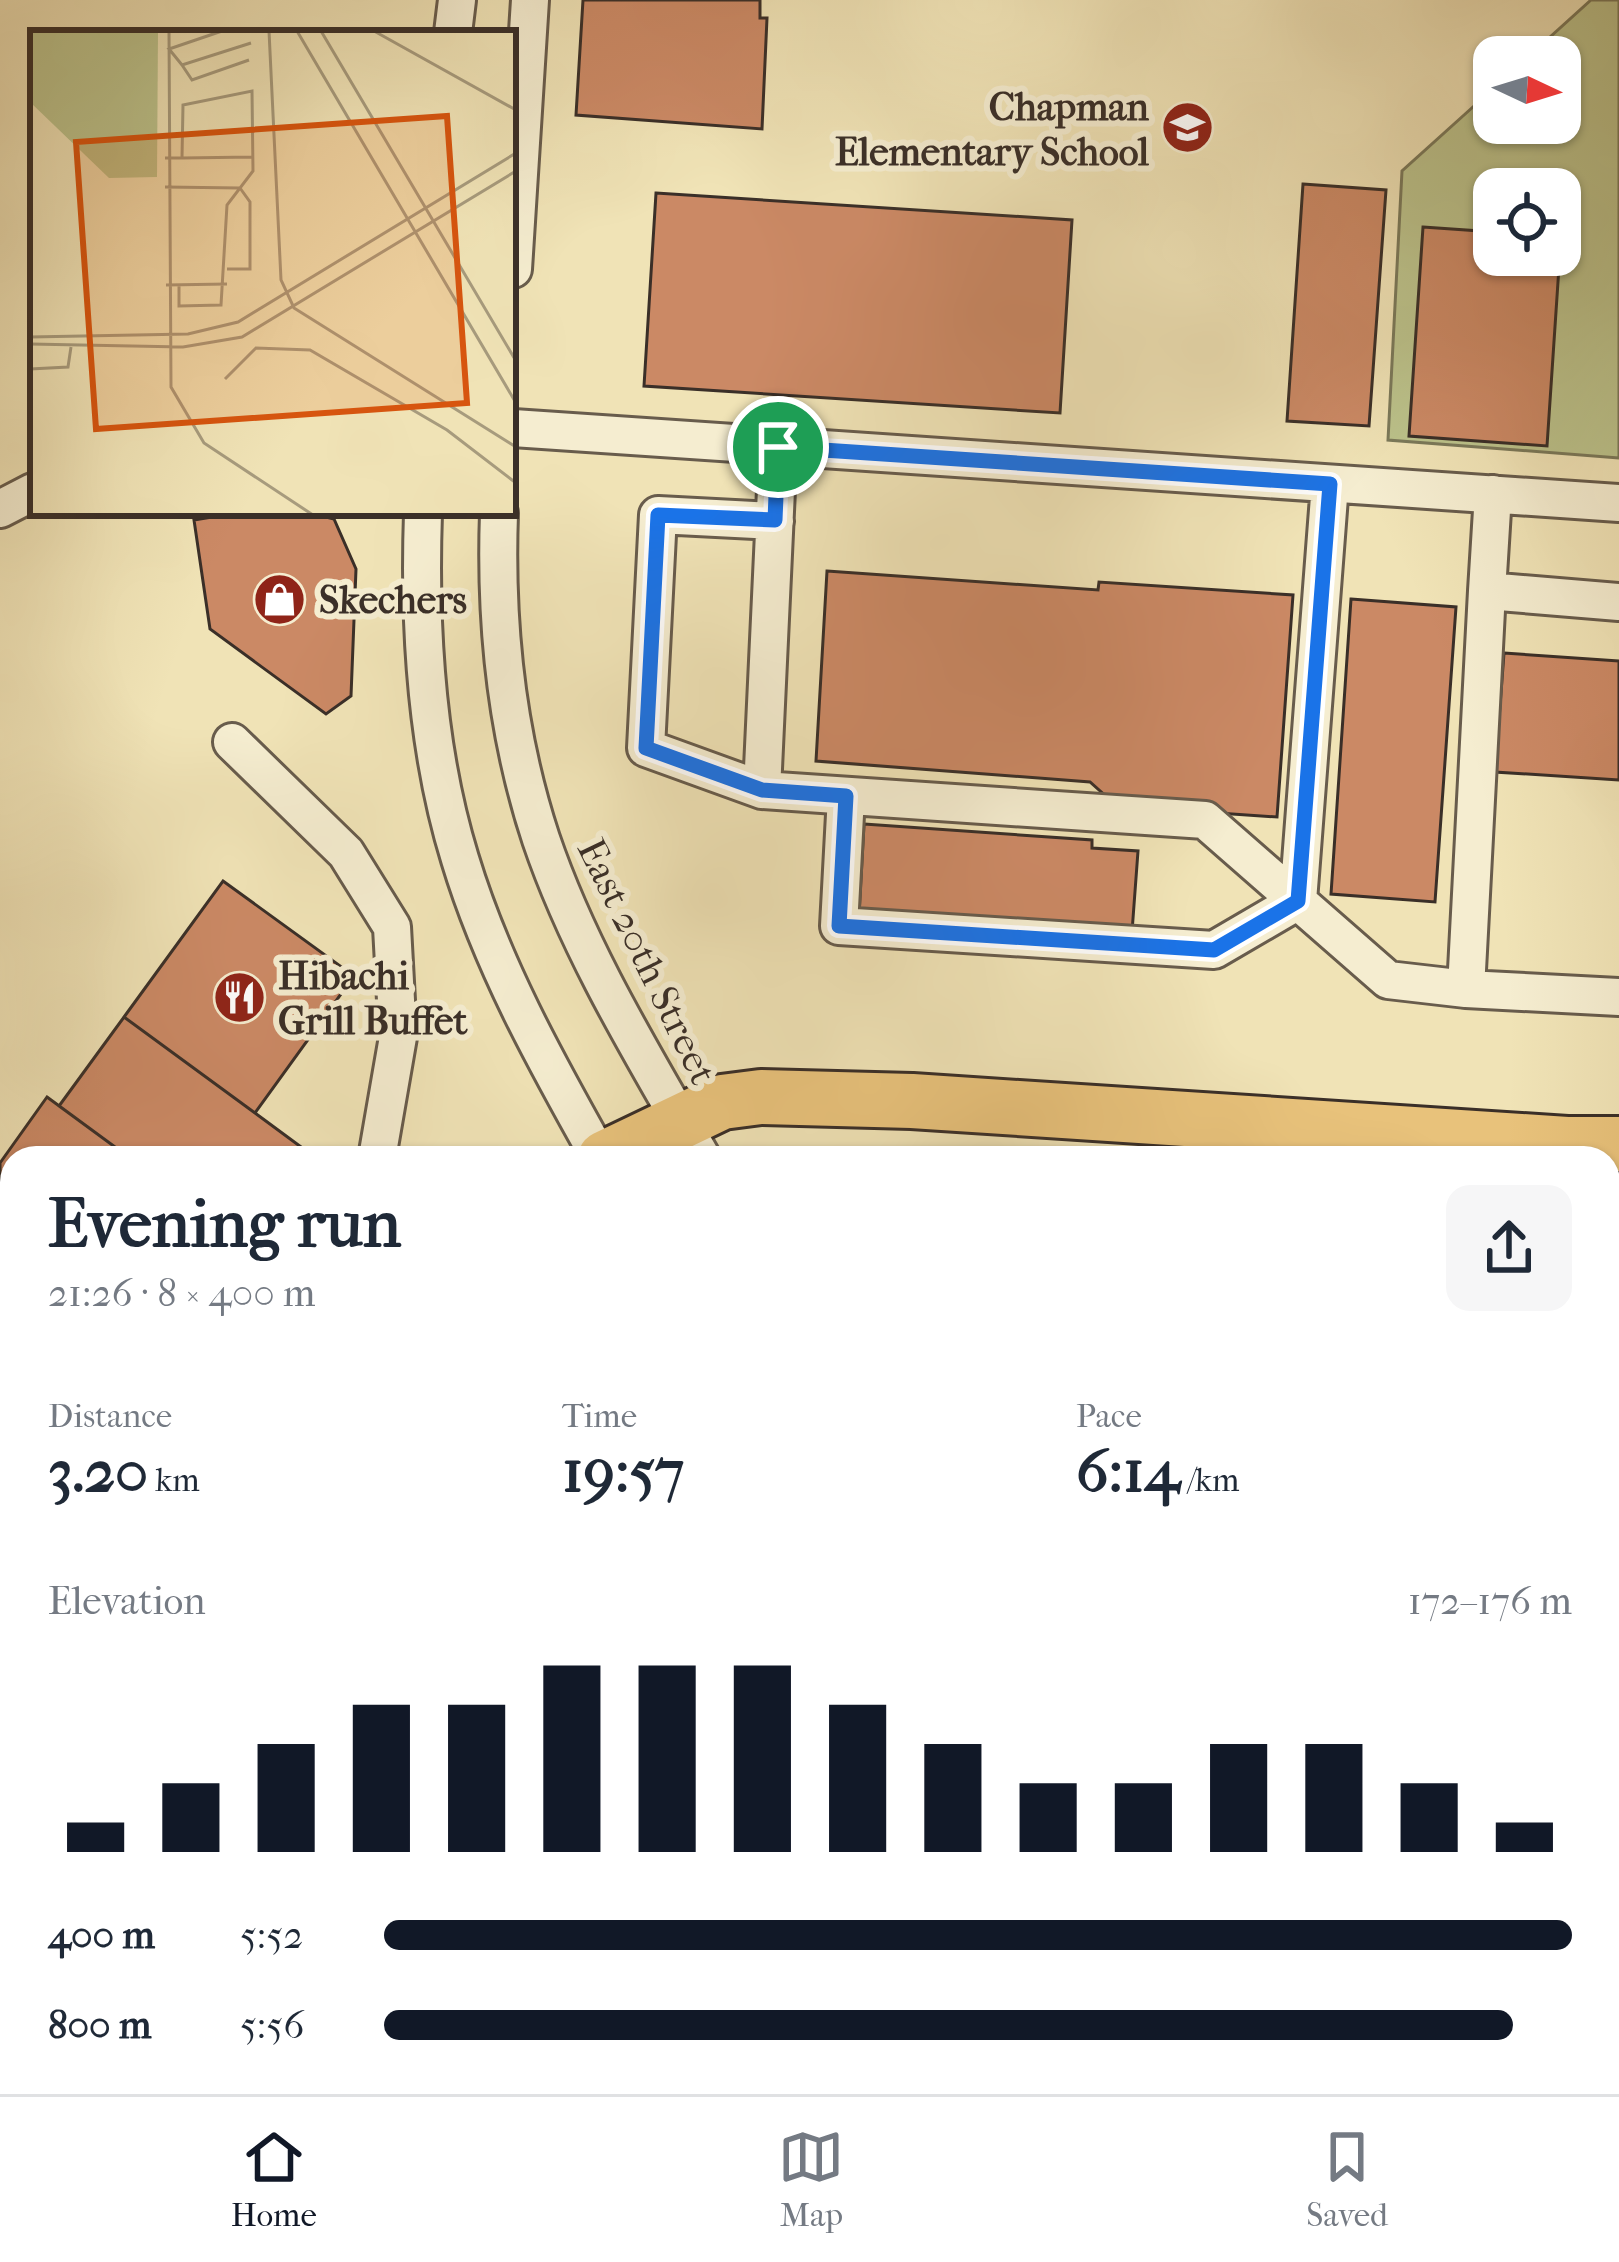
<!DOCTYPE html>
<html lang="en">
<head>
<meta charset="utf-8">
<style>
  :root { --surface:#fff; --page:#f6f6f7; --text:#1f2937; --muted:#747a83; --line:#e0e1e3; --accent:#111827 }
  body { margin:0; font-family:"IM FELL French Canon",serif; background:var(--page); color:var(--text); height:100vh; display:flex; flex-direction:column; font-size:45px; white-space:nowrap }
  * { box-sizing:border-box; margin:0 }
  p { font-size:39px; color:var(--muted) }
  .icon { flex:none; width:66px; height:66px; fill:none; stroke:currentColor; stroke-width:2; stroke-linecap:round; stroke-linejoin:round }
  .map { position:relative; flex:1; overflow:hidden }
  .side { position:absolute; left:0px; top:1146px; width:1620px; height:948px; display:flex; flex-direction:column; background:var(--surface); border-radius:36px 36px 0 0; box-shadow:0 3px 9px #0004 }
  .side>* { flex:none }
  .needle { width:78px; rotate:94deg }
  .fabs { position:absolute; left:1473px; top:36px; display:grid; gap:24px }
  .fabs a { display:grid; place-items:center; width:108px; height:108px; border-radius:24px; background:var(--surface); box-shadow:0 3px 9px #0004; font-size:60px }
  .pin { position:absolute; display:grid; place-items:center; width:102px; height:102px; color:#fff; margin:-51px; border:6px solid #fff; border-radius:50%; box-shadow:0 3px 12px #0007 }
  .round { display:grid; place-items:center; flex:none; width:126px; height:126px; border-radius:24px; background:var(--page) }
  .summary { display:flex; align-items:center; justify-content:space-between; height:204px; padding:0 48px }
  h1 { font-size:66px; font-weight:700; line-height:90px }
  .stats { display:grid; grid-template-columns:repeat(3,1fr); gap:18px; height:204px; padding:12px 48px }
  .stats div { display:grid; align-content:center }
  .stats b { font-size:60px; font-weight:700 }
  .stats small { font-size:33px; font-weight:400 }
  .stats p { font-size:33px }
  .chart { height:336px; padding:24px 48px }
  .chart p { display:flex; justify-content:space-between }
  .chart svg { width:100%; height:216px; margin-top:12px; stroke:var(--accent); stroke-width:6 }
  ul { padding:0 48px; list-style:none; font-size:39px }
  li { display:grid; grid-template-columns:192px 144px 1fr; align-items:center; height:90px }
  li i { height:30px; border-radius:15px; background:var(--accent) }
  .tabs { display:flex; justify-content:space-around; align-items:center; height:168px; border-top:3px solid var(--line); background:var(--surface); font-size:33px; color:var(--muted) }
  .tabs a { display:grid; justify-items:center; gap:6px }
  .tabs .on { color:var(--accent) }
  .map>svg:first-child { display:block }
</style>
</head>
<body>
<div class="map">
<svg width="1619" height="2094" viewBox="0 0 1619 2094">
  <rect width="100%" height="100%" fill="#f0e3b6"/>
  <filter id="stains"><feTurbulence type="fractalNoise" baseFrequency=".00167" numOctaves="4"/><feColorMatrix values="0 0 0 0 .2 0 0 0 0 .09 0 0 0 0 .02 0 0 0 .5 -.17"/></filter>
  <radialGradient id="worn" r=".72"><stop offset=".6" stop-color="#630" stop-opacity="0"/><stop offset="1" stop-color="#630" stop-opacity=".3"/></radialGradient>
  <path fill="#bcc38c" stroke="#7b795a" stroke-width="3" fill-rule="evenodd" d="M1591,0H1619V458L1388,440L1402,171L1494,88V123H1560V57H1528ZM1494,189H1560V255H1494Z"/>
  <path fill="#cb8965" stroke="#3a2f28" stroke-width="3" d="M583,0H760V18H767L762,129L576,115Z
    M1303,184L1386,190L1369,426L1287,421Z
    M656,193L1072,220L1060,413L644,386Z
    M1423,227L1494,232V255H1560L1561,237L1547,446L1409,436Z
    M236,513H310L334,519L356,569L351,696L326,714L210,629L194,520Z
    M827,571L1098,590L1099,582L1293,595L1277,817L1117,806L1090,782L816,761Z
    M1351,599L1456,607L1435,902L1331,894Z
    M1504,653L1619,661V780L1495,772Z
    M864,824L1092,840V848L1138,851L1132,932L859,915Z
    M223,881L354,976L255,1113L124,1017Z
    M124,1017L255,1113L316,1158H130L59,1106Z
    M47,1097L130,1158H12V1338L0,1329V1163Z
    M0,1519L12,1527V1578L0,1595Z"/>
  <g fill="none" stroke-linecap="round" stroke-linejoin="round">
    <defs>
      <path id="minor" d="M453,33L457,0
        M513,269L530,0
        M513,428L1619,503
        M1493,494L1487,591L1619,602
        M0,509L33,492
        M423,513C419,628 426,749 460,859C492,965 546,1062 600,1158
        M499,513C495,624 506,733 541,839C579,951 643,1055 702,1158
        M775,521L658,515L646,748L762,790L1205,820L1388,980L1466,989L1619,997
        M232,742L346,853L392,927L398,1037L377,1158
        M762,790L778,447
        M846,796L839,926L1214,950L1298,901
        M1298,901L1330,484
        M1466,989L1487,591
        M0,1770L12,1753
        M1095,2082L1101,2094
        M1193,2082L1199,2094"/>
      <path id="highway" d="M605,1158L722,1102L761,1097L912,1101L1567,1144H1619
        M1608,1565L1619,1559
        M1608,1693L1619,1687
        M0,2018L12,2000
        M536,2094L560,2082
        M800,2094L825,2082"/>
    </defs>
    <use href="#minor" stroke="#685c4c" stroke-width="42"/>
    <use href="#highway" stroke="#3a2f28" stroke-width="60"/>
    <use href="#minor" stroke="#f5edd0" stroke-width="36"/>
    <use href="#highway" stroke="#e8c27b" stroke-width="54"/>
  </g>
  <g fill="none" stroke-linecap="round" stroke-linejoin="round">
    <defs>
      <path id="route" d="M778,447L1330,484L1298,901L1214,950L839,926L846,796L762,790L646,748L658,515L775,520Z"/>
    </defs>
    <use href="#route" stroke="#fff" stroke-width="24"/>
    <use href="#route" stroke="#1a73e8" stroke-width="15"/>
  </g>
  <defs>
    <symbol id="school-disc" viewBox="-11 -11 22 22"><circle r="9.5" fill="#8f2418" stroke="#f5edd0"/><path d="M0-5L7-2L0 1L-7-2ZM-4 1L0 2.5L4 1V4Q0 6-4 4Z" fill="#fff"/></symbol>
    <symbol id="shop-disc" viewBox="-11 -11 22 22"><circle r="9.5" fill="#8f2418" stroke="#f5edd0"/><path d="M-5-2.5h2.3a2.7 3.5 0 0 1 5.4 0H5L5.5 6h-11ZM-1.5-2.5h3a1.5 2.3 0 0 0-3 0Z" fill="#fff"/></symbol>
    <symbol id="restaurant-disc" viewBox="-11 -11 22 22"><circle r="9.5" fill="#8f2418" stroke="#f5edd0"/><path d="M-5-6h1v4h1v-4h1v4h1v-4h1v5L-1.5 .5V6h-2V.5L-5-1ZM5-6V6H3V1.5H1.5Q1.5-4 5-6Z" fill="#fff"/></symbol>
  </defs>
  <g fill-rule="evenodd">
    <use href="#school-disc" x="1158" y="98" width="59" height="59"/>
    <use href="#shop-disc" x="250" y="570" width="59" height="59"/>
    <use href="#restaurant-disc" x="210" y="968" width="59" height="59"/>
  </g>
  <g text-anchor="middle" stroke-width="12" stroke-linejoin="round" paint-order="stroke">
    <g font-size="39" font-weight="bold" fill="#3a2f28" stroke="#f5edd0" text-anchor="start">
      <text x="1149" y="120" text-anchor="end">Chapman<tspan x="1149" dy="45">Elementary School</tspan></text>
      <text x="319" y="613">Skechers</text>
      <text x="278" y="989">Hibachi<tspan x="278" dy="45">Grill Buffet</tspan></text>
    </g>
    <g font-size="39" fill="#3a2f28" stroke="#f5edd0">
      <text transform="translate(648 961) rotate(64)" y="14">East 20th Street</text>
    </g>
  </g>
  <g transform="translate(30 30)">
    <rect width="486" height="486" fill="#f0e3b6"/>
    <path d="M0,1H128L127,147L79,148L0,72Z" fill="#bcc38c"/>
    <path fill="none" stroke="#a79b7d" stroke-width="3" d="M139,1L141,357L174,413L283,485M192,1L139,19L152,35L221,13M239,1L251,250L264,278L486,417M267,1L486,373M291,1L486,331M344,1L486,80M152,35L162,50L219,30M135,128H152L153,75L222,61L223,141L197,175L191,275L149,276V255M152,128L223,127M135,157L210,158M197,239H220V172L210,158M136,255L197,254M0,307L158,304L208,292L486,123M0,314L153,317L212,307L486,141M0,339L38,337L41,317M195,349L226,318L280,320L417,400L486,453"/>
    <path fill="#d7550f" fill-opacity="0.15" stroke="#d7550f" stroke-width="6" d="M417,86L437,373L66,399L46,112Z"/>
    <rect width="486" height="486" fill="none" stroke="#3a2f28" stroke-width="6"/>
  </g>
  <rect width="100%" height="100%" filter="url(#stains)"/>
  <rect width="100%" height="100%" fill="url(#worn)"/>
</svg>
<div class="fabs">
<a><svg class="needle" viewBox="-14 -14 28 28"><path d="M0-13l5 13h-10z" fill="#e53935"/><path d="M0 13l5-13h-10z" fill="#747a83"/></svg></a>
<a><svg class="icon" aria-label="locate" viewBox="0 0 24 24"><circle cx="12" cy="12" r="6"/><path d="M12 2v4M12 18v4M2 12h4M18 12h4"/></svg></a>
</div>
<div class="pin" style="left:778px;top:447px;background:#1e9e55"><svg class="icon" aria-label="arrive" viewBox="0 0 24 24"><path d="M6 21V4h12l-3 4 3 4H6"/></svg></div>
<section class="side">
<div class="summary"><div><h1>Evening run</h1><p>21:26 · 8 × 400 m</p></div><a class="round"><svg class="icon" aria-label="share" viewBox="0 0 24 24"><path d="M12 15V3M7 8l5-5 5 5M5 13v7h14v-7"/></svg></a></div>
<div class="stats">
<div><p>Distance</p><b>3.20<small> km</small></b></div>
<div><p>Time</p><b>19:57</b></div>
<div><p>Pace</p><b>6:14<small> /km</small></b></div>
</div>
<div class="chart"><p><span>Elevation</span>172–176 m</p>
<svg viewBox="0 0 160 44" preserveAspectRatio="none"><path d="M5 44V38M15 44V30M25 44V22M35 44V14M45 44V14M55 44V6M65 44V6M75 44V6M85 44V14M95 44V22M105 44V30M115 44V30M125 44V22M135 44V22M145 44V30M155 44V38"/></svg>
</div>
<ul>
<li><b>400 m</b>5:52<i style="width:100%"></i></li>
<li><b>800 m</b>5:56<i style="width:95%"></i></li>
</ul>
</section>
</div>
<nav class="tabs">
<a class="on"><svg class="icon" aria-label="home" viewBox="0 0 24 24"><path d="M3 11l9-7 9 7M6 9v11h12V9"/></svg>Home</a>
<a><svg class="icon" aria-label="map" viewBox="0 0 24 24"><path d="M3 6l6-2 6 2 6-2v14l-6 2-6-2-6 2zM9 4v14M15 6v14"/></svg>Map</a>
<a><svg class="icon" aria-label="saved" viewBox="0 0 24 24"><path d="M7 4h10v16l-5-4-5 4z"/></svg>Saved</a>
</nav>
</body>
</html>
